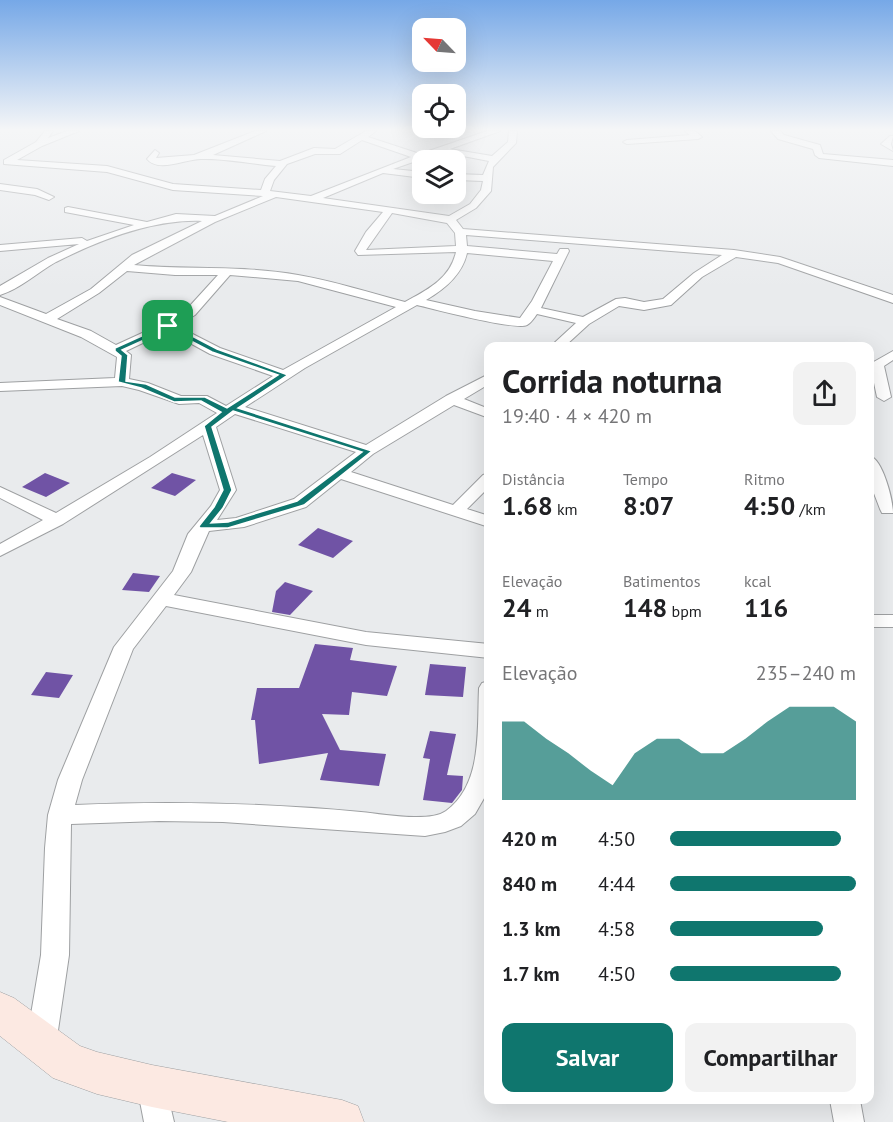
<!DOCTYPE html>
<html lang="pt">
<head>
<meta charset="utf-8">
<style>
  :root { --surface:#fff; --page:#f2f2f2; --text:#202124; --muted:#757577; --accent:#0f766e }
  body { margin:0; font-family:"PT Sans",sans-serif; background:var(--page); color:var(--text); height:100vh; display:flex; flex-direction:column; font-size:22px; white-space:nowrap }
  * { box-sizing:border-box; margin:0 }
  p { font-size:20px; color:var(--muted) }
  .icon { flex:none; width:33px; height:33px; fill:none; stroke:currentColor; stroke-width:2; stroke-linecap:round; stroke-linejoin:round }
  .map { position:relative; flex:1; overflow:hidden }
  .drawer { position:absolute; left:484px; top:342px; width:390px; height:762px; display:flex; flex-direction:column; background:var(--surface); border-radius:12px; box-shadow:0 6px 24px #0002 }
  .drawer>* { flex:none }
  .needle { width:39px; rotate:295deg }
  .tools { position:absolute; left:412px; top:18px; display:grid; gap:12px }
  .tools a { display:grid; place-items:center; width:54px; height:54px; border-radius:12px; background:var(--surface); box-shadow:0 6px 24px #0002; font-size:30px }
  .pin { position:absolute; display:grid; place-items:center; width:51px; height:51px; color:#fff; margin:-26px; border-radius:12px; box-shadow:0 3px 9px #0006 }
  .round { display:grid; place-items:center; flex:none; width:63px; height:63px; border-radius:12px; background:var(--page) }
  .summary { display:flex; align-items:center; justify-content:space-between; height:102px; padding:0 18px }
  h1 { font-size:33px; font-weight:600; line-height:45px }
  .figures { display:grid; grid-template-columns:repeat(3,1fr); gap:9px; height:102px; padding:6px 18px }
  .figures div { display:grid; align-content:center }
  .figures b { font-size:26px; font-weight:600 }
  .figures small { font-size:16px; font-weight:400 }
  .figures p { font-size:16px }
  .chart { height:168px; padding:12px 18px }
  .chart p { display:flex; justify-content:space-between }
  .chart svg { width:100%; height:108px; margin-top:6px; fill:var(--accent); opacity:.7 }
  .button { display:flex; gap:12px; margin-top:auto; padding:12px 18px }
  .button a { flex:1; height:69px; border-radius:12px; background:var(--accent); color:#fff; font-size:24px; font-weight:600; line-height:69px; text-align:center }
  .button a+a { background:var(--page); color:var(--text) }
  ul { padding:0 18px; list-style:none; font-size:20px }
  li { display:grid; grid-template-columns:96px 72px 1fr; align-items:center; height:45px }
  li i { height:15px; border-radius:8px; background:var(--accent) }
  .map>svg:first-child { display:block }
</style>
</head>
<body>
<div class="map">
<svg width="893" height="1122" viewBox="0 0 893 1122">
  <rect width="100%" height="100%" fill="#e9ebed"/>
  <path fill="#7053a5" d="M45,473L70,483L46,497L22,487Z
    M172,473L196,480L175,496L151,488Z
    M318,528L353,541L333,558L298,545Z
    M133,573L160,576L149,592L122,590Z
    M285,582L313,591L290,615L272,612L276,591Z
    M315,644L353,648L350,660L397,666L387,696L352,692L349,715L322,714L340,750L386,754L379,786L320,780L328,753L259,764L255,720H251L257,688H299Z
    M430,664L466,667L463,697L425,695Z
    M46,672L73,675L59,698L31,695Z
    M430,731L456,734L447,775L463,776L462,790L452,803L423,800L430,759L423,758Z"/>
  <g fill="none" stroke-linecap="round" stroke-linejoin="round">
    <defs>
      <path id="street" d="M45,131H53L48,138L67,131H79L42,146L17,160L107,166L173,184L261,190L265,179L276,166C254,164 222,158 201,159C186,159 158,173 147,159L155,150L159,153L156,158L194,155L255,131H266L213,155L280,161L314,148L335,149L366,131H376L368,137L420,154L487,131H500L450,149L492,156L508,142L509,131H517L516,143L493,167L491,191L476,208L456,220L463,229L734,250L780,257L893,295V303L778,263L736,257L702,277L671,305L644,310L619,306L589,324L565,346H551L576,323L537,314C534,318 531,323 527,325C516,331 434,309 417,305L305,368L245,407L366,445L446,396L489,374V384L464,399L489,409V418L454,405L373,454L351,472L453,505L483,475L489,473V487L467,509L489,516V527L341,479L306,507L244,527L209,531L191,572L174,595L366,632L489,644V658L366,645L166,606L133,649L82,780L75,805C171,801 265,803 361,812C382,814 429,823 446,811C483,784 477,729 479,688L482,683L489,681L487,793L475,814L461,826L445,832L425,836L223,822L159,821L71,824L69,955L56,1044L51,1054L41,1058L31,1054L26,1044L41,955L45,848L48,815L58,780L114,647L173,571L188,534L211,506L220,490L203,435L63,524L0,556V544L43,520L0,498V487L56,513L150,457L217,413L199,403L179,404L139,390L122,386L0,391V383L115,378L117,357L81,337L0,305V297L46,314L91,289L132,255L202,221C153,219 100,240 56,262C38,272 20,289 0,295V286L48,258L79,244L0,251V245L82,238L87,241L134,225L65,212V208L68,207L147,222L176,214L215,216L263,196L173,190L107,172L4,164V160L36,142ZM362,140L411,157L311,196L270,191L274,180L287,164L315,154H340ZM442,152L489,161L483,175L456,174V180L483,181L481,190L470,204L449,216L323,198L383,173L423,178V172L393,169ZM276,197L383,212L366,232L355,251L358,255L456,252C450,279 427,290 405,302C370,293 334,281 298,275C244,265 188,270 134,265L215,222ZM392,213L447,223L455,233L456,246L366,250ZM466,235L722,255L694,273L663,299L644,302L625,298L616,299L583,317L541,308L569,251L568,249H560L557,254L467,246ZM467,253L553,261L532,301L520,318L475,311L426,300C445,289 462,275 467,253ZM127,271L175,275H218L187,309L164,323L116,345L91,331L57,319L99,293ZM230,275L298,281L396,307L283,370L220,348L177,326L195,315ZM168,331L210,354L273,376L226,406L207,396H181L148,383L129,379L131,355L126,351ZM235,414L356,452L294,499L236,518L217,520L236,490L216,427Z
        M685,131H695L702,137L698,139L627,144L623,142L627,140L690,135Z
        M771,131H780L784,135L820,145L823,154L893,160V166L819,158L815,155L813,149L778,139Z
        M890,136H893L891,144L893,151L881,144Z
        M0,184L37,189L54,197L49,200L35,195L0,190Z
        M893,351V360L884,366L891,397L884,401L877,397L870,364Z
        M870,456C883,460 893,500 893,513H882L880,509L870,483Z
        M870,615H893V627H870Z
        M152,1071L163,1075L174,1122H144L137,1086L141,1075Z
        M830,1100H860L864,1122H834Z"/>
      <path id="secondary" d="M0,992L14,998L80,1046L97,1052L152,1065L342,1100L358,1106L364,1122H228L152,1107L97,1094L53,1078L0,1036Z"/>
    </defs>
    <use href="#street" stroke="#9ea0a2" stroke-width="2"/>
    <use href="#secondary" stroke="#9ea0a2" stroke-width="1"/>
    <use href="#street" fill="#fff" fill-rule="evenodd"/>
    <use href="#secondary" fill="#fce9e2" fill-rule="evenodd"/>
  </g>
  <linearGradient id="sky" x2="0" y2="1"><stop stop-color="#76a8e7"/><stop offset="0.45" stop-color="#f5f6f7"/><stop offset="1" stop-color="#f5f6f7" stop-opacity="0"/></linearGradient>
  <rect width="893" height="288" fill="url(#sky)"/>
  <path fill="#0f766e" stroke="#fff" stroke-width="1.5" fill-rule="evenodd" d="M166,325H171L217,349L288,375L238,408L372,451L304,505L228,528H200L199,526L214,507L223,490L204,426L221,412L201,401L174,402L141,388L118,382L121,356L115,351V348ZM168,329L212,352L278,375L227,408L205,397H175L146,384L126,381L128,355L122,350ZM233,411L362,452L297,501L228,522L211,523L223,508L232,490L212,427Z"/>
</svg>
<div class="tools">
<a><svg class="needle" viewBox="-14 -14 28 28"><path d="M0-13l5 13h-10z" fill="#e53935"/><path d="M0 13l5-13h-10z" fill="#757577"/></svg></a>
<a><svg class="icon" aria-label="locate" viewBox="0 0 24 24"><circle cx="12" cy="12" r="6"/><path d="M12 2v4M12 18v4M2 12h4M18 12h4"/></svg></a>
<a><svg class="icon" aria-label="layers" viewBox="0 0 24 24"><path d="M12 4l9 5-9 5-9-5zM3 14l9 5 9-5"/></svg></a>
</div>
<div class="pin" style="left:168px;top:326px;background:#1e9e55"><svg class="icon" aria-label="arrive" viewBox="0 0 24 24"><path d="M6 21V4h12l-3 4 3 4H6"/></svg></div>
<section class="drawer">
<div class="summary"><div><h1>Corrida noturna</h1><p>19:40 · 4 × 420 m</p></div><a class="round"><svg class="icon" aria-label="share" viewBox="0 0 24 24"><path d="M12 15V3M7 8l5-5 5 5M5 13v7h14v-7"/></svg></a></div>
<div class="figures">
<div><p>Distância</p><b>1.68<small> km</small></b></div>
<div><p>Tempo</p><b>8:07</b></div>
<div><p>Ritmo</p><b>4:50<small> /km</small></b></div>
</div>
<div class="figures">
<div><p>Elevação</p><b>24<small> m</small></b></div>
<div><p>Batimentos</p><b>148<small> bpm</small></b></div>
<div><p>kcal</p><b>116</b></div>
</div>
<div class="chart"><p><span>Elevação</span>235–240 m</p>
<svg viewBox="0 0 160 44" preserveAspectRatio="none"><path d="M0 44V12L10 12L20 19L30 25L40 32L50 38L60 25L70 19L80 19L90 25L100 25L110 19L120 12L130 6L140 6L150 6L160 12V44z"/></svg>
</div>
<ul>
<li><b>420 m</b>4:50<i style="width:92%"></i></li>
<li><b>840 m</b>4:44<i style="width:100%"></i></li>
<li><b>1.3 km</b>4:58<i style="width:82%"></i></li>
<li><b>1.7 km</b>4:50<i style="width:92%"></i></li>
</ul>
<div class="button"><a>Salvar</a><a>Compartilhar</a></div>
</section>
</div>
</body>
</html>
